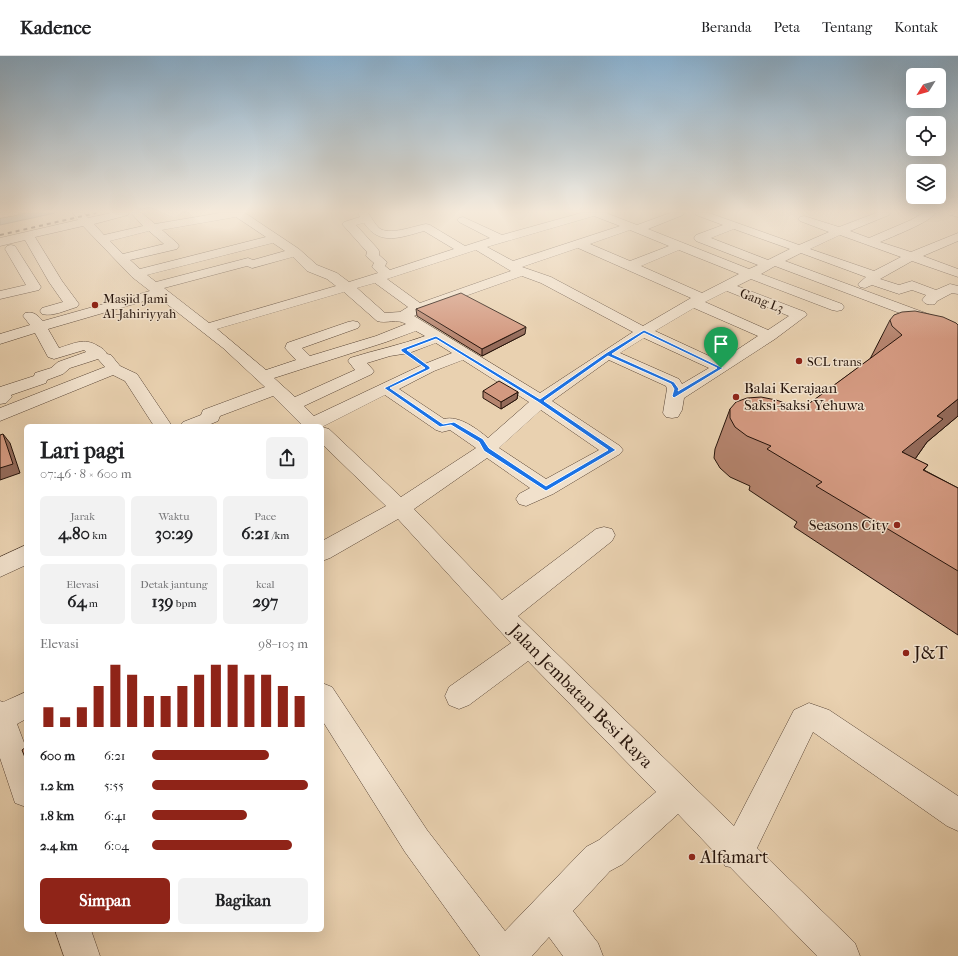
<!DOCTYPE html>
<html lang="id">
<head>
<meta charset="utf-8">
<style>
  :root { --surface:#fff; --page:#f2f2f2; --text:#202124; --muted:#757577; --line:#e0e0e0; --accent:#8f2418 }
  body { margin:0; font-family:"IM FELL French Canon",serif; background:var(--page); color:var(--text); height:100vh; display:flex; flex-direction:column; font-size:15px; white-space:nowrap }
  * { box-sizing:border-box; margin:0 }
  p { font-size:13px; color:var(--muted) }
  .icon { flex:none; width:22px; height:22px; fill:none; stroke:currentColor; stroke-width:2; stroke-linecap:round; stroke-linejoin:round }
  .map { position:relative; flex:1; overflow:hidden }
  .drawer { position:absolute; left:24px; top:368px; width:300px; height:508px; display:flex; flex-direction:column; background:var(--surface); border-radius:6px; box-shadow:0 4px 16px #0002 }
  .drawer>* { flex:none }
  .needle { width:26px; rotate:233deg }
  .buttons { position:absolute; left:906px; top:12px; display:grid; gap:8px }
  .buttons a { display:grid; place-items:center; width:40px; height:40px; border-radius:6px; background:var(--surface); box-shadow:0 4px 16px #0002; font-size:20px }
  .pin { position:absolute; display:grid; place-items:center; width:34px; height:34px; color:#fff; margin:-41px -17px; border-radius:50% 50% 50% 0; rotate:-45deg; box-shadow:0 0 4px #0007 }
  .pin .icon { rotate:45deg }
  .round { display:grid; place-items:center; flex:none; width:42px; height:42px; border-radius:6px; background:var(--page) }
  .overview { display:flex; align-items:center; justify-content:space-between; height:68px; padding:0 16px }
  h1 { font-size:22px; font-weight:800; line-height:30px }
  .metrics { display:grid; grid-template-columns:repeat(3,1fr); gap:6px; height:68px; padding:4px 16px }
  .metrics div { display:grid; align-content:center; border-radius:6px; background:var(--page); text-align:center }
  .metrics b { font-size:17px; font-weight:800 }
  .metrics small { font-size:11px; font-weight:400 }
  .metrics p { font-size:11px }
  .chart { height:112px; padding:8px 16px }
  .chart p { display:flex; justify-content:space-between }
  .chart svg { width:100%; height:72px; margin-top:4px; stroke:var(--accent); stroke-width:6 }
  .action { display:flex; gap:8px; margin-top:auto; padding:8px 16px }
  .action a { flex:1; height:46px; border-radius:6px; background:var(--accent); color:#fff; font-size:16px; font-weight:800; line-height:46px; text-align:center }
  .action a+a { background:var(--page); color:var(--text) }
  ul { padding:0 16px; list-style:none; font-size:13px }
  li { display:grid; grid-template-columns:64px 48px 1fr; align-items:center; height:30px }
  li i { height:10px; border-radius:5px; background:var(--accent) }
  header { display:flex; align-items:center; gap:24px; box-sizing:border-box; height:56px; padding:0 20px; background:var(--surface); border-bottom:1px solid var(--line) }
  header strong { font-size:19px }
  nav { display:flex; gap:22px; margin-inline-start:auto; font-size:14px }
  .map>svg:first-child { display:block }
</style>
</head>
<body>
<header>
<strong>Kadence</strong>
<nav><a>Beranda</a><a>Peta</a><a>Tentang</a><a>Kontak</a></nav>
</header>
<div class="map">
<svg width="958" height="900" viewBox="0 0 958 900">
  <rect width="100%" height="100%" fill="#e9d1b0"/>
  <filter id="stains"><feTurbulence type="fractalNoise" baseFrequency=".005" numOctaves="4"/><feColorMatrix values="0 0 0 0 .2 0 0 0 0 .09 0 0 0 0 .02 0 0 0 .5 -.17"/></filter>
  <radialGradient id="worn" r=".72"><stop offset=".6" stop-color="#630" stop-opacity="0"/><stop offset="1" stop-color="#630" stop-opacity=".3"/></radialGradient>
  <path fill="#9db4b8" stroke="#6d7473" d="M26,157H55L0,169V162Z"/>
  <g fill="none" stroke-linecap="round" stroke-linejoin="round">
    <defs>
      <path id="minor" d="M0,157H19L17,159L0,162Z
        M73,157H84L88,162L111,157H129L128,159L94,168L104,179L143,170L131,157H142L155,168L220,157H245L299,193L317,209L337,217L349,226L378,217L372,211L374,207L366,200L367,196L342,168L344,166L360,161L358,157H368C372,162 374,167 379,172C389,180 414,170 426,168L430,169L465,190L490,182L459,166L457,164L459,162L463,161L502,179L581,157H606L637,169L670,157H684L683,159L648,173L749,213L758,209L696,185L694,182L696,179L723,169L696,159L695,157H709L799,189L829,176L800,165L798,163L800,161L804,160L839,171L876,157H890L889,159L850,175L869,182L911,164L923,157H935C931,166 891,181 880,186L911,196L958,177V185L923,200L958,213V221L912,205L880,223L899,229L912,225L936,234L950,228L958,230V238L952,237L937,245L935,248C929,249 926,249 922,244L926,239L912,234L899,238L872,229L865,232L860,231L858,228L866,221L801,197L785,205L958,269V279L775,210L761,218L842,248L844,251L842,254L837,255L832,254L751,223L737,230L805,256L807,259L775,283L684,342L682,354L678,361L672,362L666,361L663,357L667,333L666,330L609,304L552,345L620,390L623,394L620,398L553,438L526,450L519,448L516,443L519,438L530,432L487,402L414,453L502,544L596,473L604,471L612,473L615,479L612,485L518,560L734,770L794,654L809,647L829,654L958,740V775L947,770L813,676L757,792L855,887L860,900H817L730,811L725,810L723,805L678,758L623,808L610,815L573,855L598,887L603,900H563L549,881L532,900H480L405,796L322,664V627L332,631L427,774L505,875L586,791L599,784L656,736L528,605L469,649L459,653L449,649L445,640L449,631L511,587L398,463L330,502L322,505V485L386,450L322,388V370H303L273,340L220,360L218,365L206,370H180L183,366L201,359L203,354L265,331L223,292L158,241L48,273L59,292C73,288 84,281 98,290C102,292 105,294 107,298L111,299L120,310L137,318L172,370H154L125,325L113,319L0,365V352L105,311L98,303L70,312L63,318L47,324L46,327L11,339L12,341L6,347L0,348V331L34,320L35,317L51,312L58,306L86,296L84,294L54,303L48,301L35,277L0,288V278L30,269L23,260L25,257C34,255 37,259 43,265L150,235L132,221L83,170L35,181L62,225L79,248L77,251C66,254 53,261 42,258L40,255L42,252L63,246L49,226L25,184L0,190V182L78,164ZM594,160L620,170L513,205L487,191ZM236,161L266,181L140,213L130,204L177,193L179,190L177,187L162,174ZM364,167C380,191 401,181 424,175L454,193L390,214L385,210L387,206L379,199V195L377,192L356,169ZM734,173L790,193L768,204L711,182ZM630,174L669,190L630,205L590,188ZM149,175L164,188L123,198L110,185ZM840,179L901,201L874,215L810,193ZM273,187L285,195L253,204L248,202L156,226L147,219ZM578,192L691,242L643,270L551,221L522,211ZM476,194L511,215L420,247L387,223ZM679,194L739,218L702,237L641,210ZM293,201L307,215L327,223L336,230L209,267L164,232L247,210L252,212ZM522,220L541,227L633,276L540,337L414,260L423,255ZM375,227L408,251L400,256L385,257L357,232ZM727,235L789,260L768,274L705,246ZM344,236L377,265C387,268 397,262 406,268L376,280L310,300L302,292L358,272L360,269L358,266L353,265L348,266L287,287L285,292L296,304L266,314L217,273ZM694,252L758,280L720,305L655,275ZM416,275L425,280C401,289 375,294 350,302L348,305L355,314L295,341L274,322L386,286ZM644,282L709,312L682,328L679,323L620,297ZM436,287L452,297L422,309L314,360L304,350L372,318L374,315L367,307L390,300L409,297ZM463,304L529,346L488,382C477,373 459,359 444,363L399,333L434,315ZM385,339L436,374L442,376L450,374L476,392L401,441L329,373L322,371ZM541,354L599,394L546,423L499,392Z
        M948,157H958V161L950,159Z
        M11,189L15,190L41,231L39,234L0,243V235L26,229L5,193L7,190Z
        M26,489V509L0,521V501Z
        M26,636V663L17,668L26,692V751L15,747L0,702V645L3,646Z
        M55,874H91L100,900H64Z"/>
    </defs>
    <use href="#minor" stroke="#574334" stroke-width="1"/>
    <use href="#minor" fill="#f1e1cc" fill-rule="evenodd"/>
    <path stroke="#26140b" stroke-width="2" stroke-dasharray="4 4" stroke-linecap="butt" d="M0,179L96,157"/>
  </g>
  <path fill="#b5846e" stroke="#26140b" d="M416,253L525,278L482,300L417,260Z
    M890,264L958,269V360L927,386L915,403L928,409L924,414L958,432V579L794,471L797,466L749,434L750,430L730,421L720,412L714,402L715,393L730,353L799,355L870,303Z
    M483,335L518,336L517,343L501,353L483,342Z"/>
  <path fill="#946b5a" stroke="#26140b" d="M526,271L525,278L482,300V293Z
    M518,336L517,343L501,353V346Z
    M958,343V360L927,386L915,403L902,396L937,360Z
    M3,378L10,387L20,417L0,424V412Z"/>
  <path fill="#d39980" stroke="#26140b" d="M461,237L526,271L482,293L416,253Z
    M915,255L943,261L956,267L958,269V343L937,360L943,363L902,396L928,409L923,414L958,432V515L816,430L822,426L767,393L771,390L747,380L735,371L730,362V353L736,346L747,342L761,341L776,344L791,349L799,355L902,279L892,270L890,264L894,259L902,256Z
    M499,325L518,336L501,346L483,335Z
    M3,378L13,408L0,412V379Z
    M26,691V704L22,694Z"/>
  <linearGradient id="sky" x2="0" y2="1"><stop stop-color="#8ab4d5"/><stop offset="0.55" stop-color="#f5eadb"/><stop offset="1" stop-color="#f5eadb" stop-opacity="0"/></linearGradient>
  <rect width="958" height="283" fill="url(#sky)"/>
  <path fill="#1a73e8" stroke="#fff" fill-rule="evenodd" d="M644,274L723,312L674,342L672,340L674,333L671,328L608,300L544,345L616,394L546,435L484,395L479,386L451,369L440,371L384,332L425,312L401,295V293L436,280L540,343L606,297ZM644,277L717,312L678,335L679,333L674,326L612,298ZM436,283L538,346L608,394L546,430L489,392L483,383L454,366L443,368L390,332L430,313V311L407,294Z"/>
  <g fill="#8f2418" stroke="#f1e1cc" stroke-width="1.5">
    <circle cx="95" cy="249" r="4"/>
    <circle cx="799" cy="305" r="4"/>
    <circle cx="736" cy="341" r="4"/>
    <circle cx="897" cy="469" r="4"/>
    <circle cx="906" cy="597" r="4"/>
    <circle cx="692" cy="801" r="4"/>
  </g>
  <g text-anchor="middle" stroke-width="3" stroke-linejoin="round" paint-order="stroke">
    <g font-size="13" fill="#26140b" stroke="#f1e1cc" text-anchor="start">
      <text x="103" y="247">Masjid Jami<tspan x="103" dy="15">Al-Jahiriyyah</tspan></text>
      <text x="807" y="310">SCL trans</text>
    </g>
    <g font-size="13" fill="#26140b" stroke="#f1e1cc">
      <text transform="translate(762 244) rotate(21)" y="5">Gang L3</text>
    </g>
    <g font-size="15" fill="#26140b" stroke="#f1e1cc" text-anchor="start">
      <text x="744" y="337">Balai Kerajaan<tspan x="744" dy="17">Saksi-saksi Yehuwa</tspan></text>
      <text x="889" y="474" text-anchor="end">Seasons City</text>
    </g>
    <g font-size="18" fill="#26140b" stroke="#f1e1cc" text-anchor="start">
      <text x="914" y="603">J&amp;T</text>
      <text x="700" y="807">Alfamart</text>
    </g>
    <g font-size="18" fill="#26140b" stroke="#f1e1cc">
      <text transform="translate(581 640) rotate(45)" y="6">Jalan Jembatan Besi Raya</text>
    </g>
  </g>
  <rect width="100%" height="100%" filter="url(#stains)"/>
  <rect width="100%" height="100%" fill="url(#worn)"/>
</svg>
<div class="buttons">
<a><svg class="needle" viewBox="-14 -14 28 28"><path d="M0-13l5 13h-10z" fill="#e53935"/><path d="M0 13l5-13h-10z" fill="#757577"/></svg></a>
<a><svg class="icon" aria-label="locate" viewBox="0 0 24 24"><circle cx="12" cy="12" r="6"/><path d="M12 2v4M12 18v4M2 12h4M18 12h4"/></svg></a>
<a><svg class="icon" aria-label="layers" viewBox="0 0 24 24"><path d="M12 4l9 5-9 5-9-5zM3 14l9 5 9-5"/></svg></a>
</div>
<div class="pin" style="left:721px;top:312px;background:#1e9e55"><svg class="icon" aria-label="arrive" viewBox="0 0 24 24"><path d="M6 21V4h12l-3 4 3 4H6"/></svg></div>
<section class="drawer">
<div class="overview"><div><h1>Lari pagi</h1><p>07:46 · 8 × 600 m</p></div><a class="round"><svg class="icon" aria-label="share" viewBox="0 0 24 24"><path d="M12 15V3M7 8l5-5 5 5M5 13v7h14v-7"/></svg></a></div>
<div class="metrics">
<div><p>Jarak</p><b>4.80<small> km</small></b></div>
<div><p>Waktu</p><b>30:29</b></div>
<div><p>Pace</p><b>6:21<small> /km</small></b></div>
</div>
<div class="metrics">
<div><p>Elevasi</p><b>64<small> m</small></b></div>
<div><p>Detak jantung</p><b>139<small> bpm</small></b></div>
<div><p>kcal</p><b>297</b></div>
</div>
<div class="chart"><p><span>Elevasi</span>98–103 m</p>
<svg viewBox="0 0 160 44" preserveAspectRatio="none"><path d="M5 44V32M15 44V38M25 44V32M35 44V19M45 44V6M55 44V12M65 44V25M75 44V25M85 44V19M95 44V12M105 44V6M115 44V6M125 44V12M135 44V12M145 44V19M155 44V25"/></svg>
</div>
<ul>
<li><b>600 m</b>6:21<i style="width:75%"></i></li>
<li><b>1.2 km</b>5:55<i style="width:100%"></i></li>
<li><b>1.8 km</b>6:41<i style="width:61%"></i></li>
<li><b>2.4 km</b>6:04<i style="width:90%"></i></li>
</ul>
<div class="action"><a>Simpan</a><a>Bagikan</a></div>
</section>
</div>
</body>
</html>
